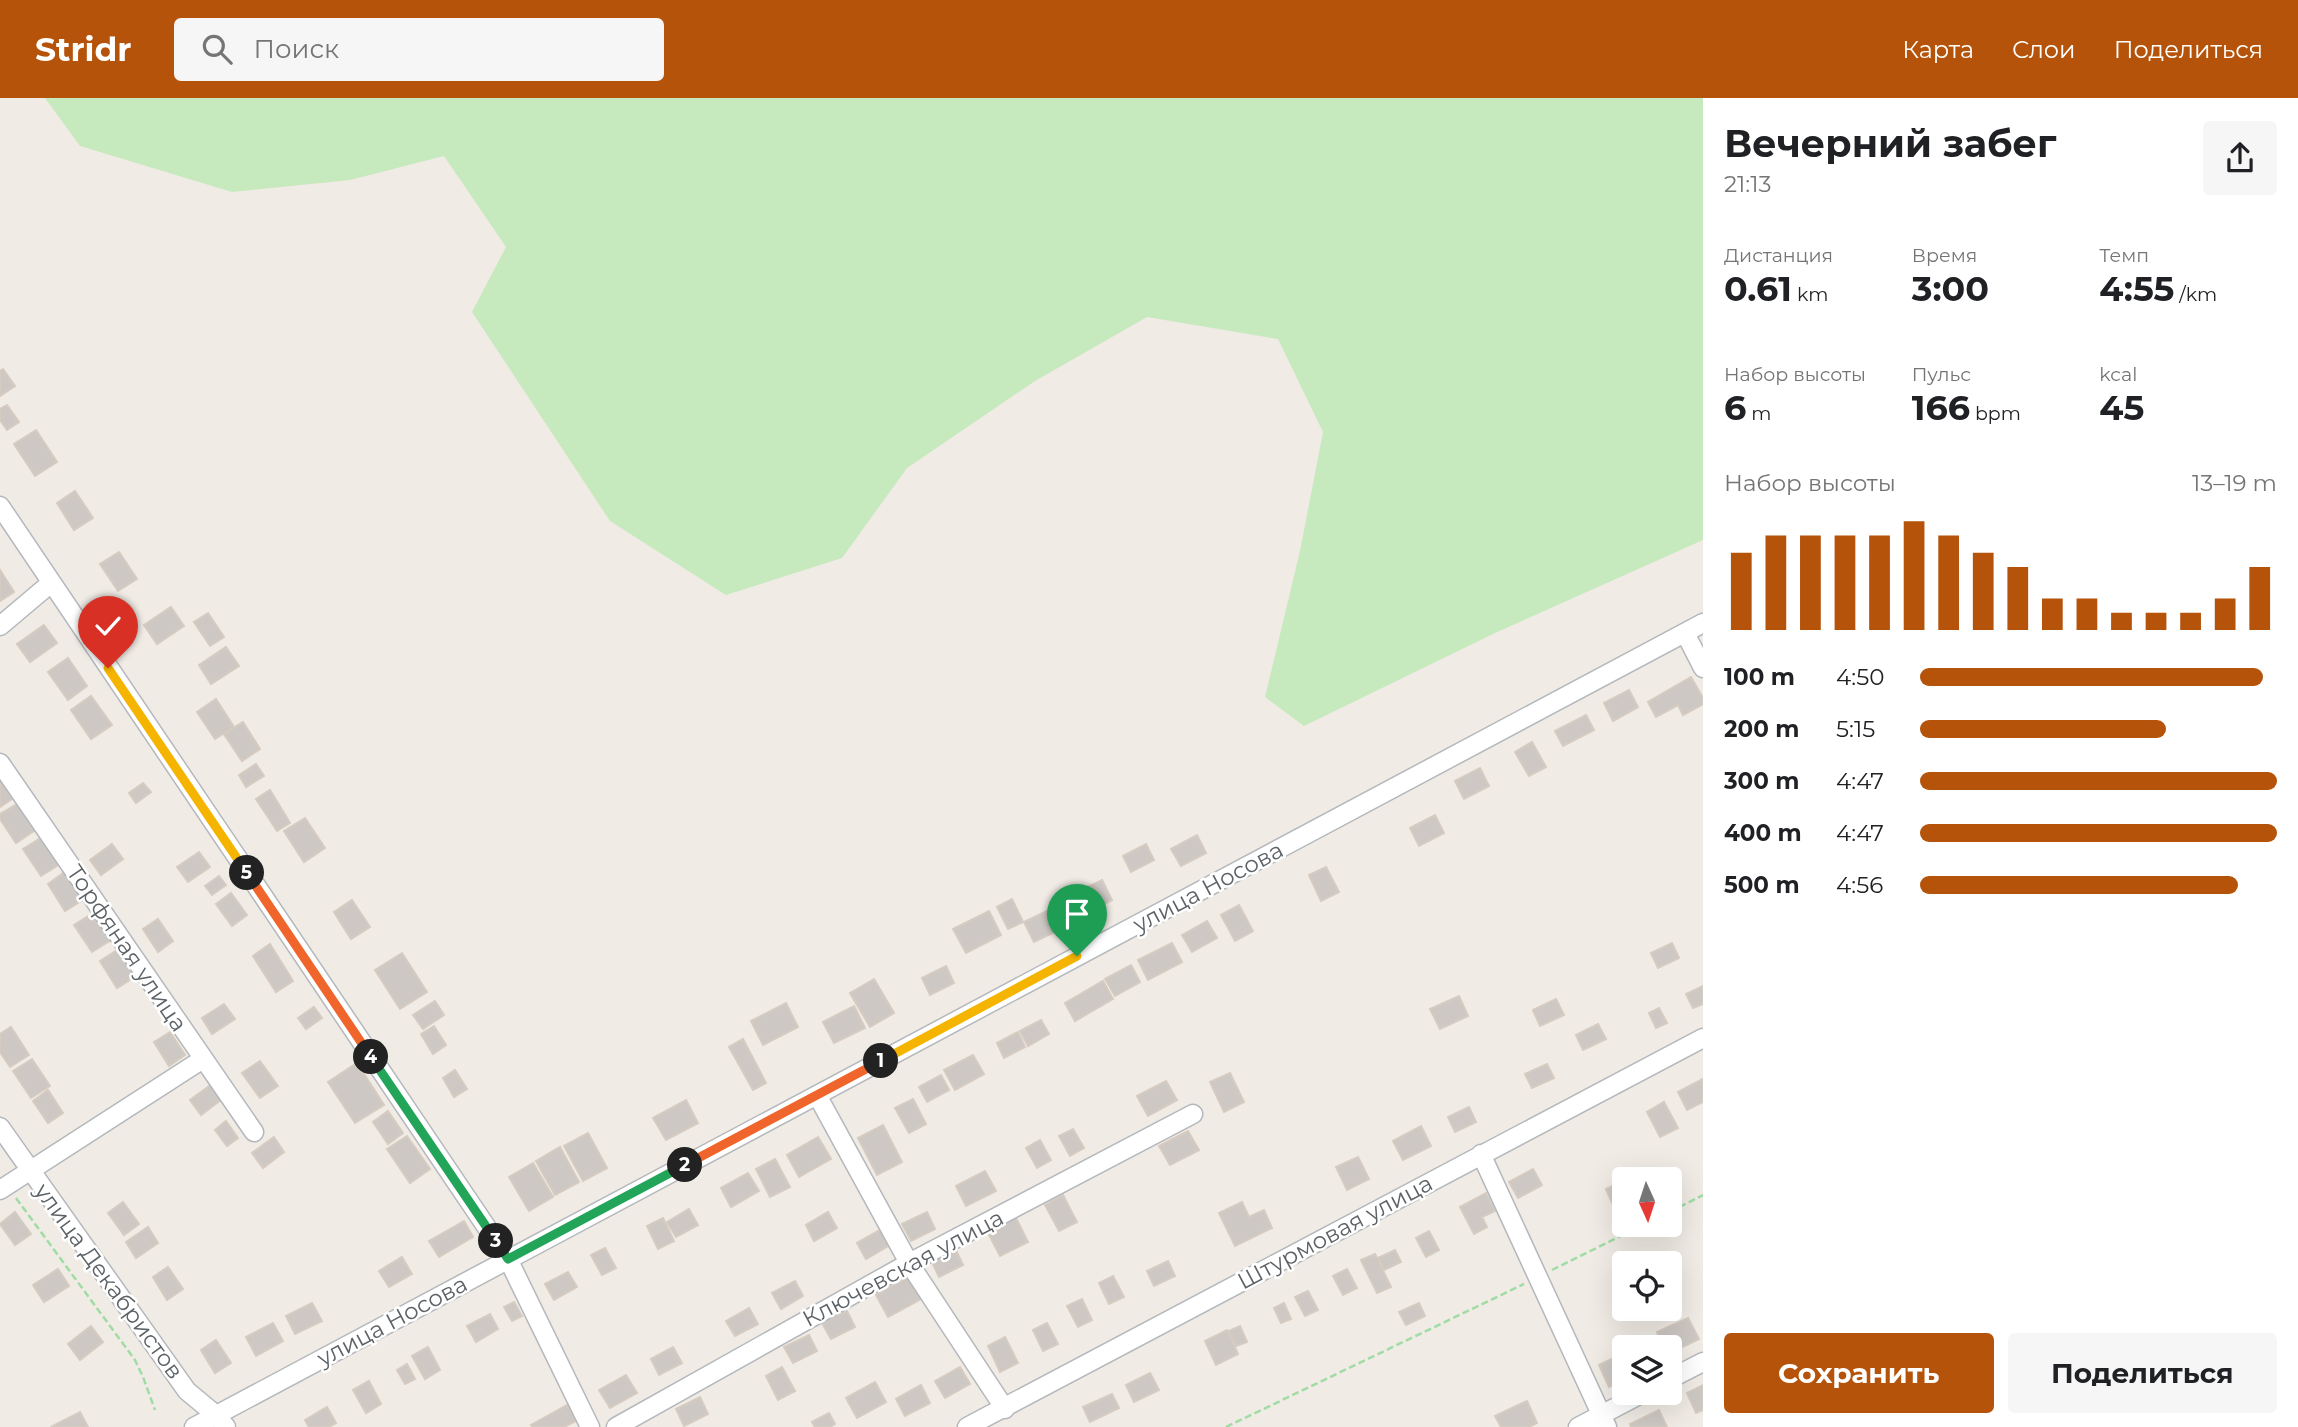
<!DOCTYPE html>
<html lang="ru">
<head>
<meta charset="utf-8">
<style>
  :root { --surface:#fff; --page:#f6f6f6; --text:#202124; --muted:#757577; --accent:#b45309 }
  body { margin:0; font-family:Montserrat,sans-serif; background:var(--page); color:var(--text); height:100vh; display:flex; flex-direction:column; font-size:26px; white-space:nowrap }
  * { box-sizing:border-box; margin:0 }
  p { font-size:23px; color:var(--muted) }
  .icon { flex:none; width:38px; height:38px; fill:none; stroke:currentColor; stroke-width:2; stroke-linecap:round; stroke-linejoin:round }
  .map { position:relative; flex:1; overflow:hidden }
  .panel { display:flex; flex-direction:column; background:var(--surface); width:595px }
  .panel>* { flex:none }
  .needle { width:46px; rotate:177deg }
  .tools { position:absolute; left:1612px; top:1069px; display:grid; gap:14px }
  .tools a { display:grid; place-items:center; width:70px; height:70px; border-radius:7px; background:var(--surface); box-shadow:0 7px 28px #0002; font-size:35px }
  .pin { position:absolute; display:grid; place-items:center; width:60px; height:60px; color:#fff; margin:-72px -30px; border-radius:50% 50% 50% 0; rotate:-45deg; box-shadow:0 0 7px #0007 }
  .pin .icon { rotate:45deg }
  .km { position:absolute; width:35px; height:35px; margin:-18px; border-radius:50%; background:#222; color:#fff; font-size:19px; line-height:35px; text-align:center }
  .round { display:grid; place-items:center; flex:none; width:74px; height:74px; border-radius:7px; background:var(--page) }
  .overview { display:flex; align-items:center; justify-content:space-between; height:119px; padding:0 21px }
  h1 { font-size:38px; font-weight:700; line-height:52px }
  .figures { display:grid; grid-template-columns:repeat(3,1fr); gap:10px; height:119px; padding:7px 21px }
  .figures div { display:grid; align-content:center }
  .figures b { font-size:35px; font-weight:700 }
  .figures small { font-size:19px; font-weight:400 }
  .figures p { font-size:19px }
  .chart { height:196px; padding:14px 21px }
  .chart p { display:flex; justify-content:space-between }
  .chart svg { width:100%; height:126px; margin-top:7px; stroke:var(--accent); stroke-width:6 }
  .cta { display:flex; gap:14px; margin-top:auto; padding:14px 21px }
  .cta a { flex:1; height:80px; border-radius:7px; background:var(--accent); color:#fff; font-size:28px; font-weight:700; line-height:80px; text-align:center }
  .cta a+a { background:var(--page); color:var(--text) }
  ul { padding:0 21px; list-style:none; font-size:23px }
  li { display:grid; grid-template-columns:112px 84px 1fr; align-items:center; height:52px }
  li i { height:18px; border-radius:9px; background:var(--accent) }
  header { display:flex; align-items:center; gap:42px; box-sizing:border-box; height:98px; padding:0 35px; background:var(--accent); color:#fff }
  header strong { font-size:33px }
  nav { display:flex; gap:38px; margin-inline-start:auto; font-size:24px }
  .search { width:490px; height:63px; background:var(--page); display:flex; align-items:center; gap:18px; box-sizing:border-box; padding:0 24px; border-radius:7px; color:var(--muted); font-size:26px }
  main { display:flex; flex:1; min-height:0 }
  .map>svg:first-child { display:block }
</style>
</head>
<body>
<header>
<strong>Stridr</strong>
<div class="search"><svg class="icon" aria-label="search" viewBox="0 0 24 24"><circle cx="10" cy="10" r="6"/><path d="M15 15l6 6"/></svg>Поиск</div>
<nav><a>Карта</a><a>Слои</a><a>Поделиться</a></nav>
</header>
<main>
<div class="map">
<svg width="1703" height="1329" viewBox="0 0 1703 1329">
  <rect width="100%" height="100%" fill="#f0ebe4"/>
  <path fill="#c6e9be" d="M45,0H1703V442L1495,535L1304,628L1265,599L1300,453L1323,334L1278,241L1147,219L1035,283L907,370L842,460L726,497L610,423L472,214L506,149L444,58L350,82L232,94L80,48Z"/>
  <path fill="#cdc8c3" stroke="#d5cbc1" stroke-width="2" d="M3,271L15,288L0,298V273Z
    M7,307L19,324L7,332L0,322V311Z
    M36,332L57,364L35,378L14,346Z
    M75,393L93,420L74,432L57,405Z
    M119,454L137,481L118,493L100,466Z
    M0,472L14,494L0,503Z
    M171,509L184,528L157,546L144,527Z
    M208,515L224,539L210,548L194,524Z
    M44,527L57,545L30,564L17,546Z
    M226,549L239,568L211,586L199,567Z
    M68,560L87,588L68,602L48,574Z
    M1691,579L1703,600V606L1683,617L1678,607L1656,619L1648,604Z
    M1629,592L1638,609L1613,623L1604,605Z
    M91,598L112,627L91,641L71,612Z
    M216,601L234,629L215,641L197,614Z
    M1586,617L1594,632L1563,648L1555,633Z
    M243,624L260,651L242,663L224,636Z
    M1532,644L1546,669L1529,678L1515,654Z
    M256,666L264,678L246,689L239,677Z
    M1480,670L1489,688L1464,701L1455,683Z
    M0,682L12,701L0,709Z
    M143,685L151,694L136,705L129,695Z
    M270,692L290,725L277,733L256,701Z
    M17,706L34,733L16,745L0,721V716Z
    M1435,717L1444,735L1419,748L1410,730Z
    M305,720L325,750L304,764L284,733Z
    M1197,737L1206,755L1181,768L1171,751Z
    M42,739L60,766L41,778L23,751Z
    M112,746L123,761L101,777L90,762Z
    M1146,746L1154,762L1131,774L1123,758Z
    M199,754L210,769L188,784L177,769Z
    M1326,769L1339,794L1321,803L1309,777Z
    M66,773L84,801L65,813L48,786Z
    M219,778L226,787L212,797L205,788Z
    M1102,782L1112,802L1083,817L1073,796Z
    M231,795L247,817L232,828L216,806Z
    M1012,801L1023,824L1008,831L997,809Z
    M352,802L370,829L351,841L334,814Z
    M1239,807L1253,833L1235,843L1221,817Z
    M1053,810L1063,830L1034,844L1024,824Z
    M989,813L1001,837L966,855L953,831Z
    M93,815L111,842L92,854L74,827Z
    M158,821L173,843L158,854L143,831Z
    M1207,823L1217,840L1192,854L1182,837Z
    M1172,845L1182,864L1148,882L1138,862Z
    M1672,845L1679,860L1658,870L1651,855Z
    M270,846L293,883L276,894L253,858Z
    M119,851L136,878L117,890L100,863Z
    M402,855L427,894L400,911L375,872Z
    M1131,867L1140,884L1115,898L1105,881Z
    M946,868L954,885L930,897L922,880Z
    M874,881L894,915L870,929L850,895Z
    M1103,883L1113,901L1075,923L1065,905Z
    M1703,888V906L1693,910L1686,896Z
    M1459,898L1468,918L1440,931L1430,911Z
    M1556,901L1564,917L1540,928L1533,912Z
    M435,903L444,917L423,931L413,917Z
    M786,905L798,929L763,947L751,923Z
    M224,906L235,921L212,936L202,920Z
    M854,908L865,930L834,945L823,924Z
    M314,909L322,920L306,931L298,920Z
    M1659,910L1667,925L1656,930L1649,915Z
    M1041,922L1049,936L1028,948L1020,933Z
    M1598,926L1606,941L1583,952L1576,937Z
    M434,928L446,947L433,956L421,936Z
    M11,929L29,957L10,969L0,954V936Z
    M170,934L185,957L169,968L154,944Z
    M1018,934L1025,949L1004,960L997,945Z
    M743,941L766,985L753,992L729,949Z
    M973,957L984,976L955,992L944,972Z
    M32,961L50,988L31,1000L13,973Z
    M260,963L278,988L260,1000L242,975Z
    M357,965L384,1007L355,1025L328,984Z
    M1547,966L1554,980L1532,990L1525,976Z
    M455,972L467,991L454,999L443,980Z
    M1230,975L1244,1004L1224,1014L1210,984Z
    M941,977L949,992L927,1004L919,989Z
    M1703,981V1004L1687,1012L1678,994Z
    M1166,983L1177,1002L1148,1018L1137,998Z
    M212,986L222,1001L201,1017L190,1002Z
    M48,992L63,1015L48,1025L33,1003Z
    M913,1001L926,1026L909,1035L895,1010Z
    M686,1002L698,1025L666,1042L653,1020Z
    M1664,1004L1678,1030L1660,1039L1647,1014Z
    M1469,1009L1476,1024L1455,1034L1448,1019Z
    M388,1013L403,1035L388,1046L373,1024Z
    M226,1023L238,1040L227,1048L215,1032Z
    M883,1027L902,1064L877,1077L858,1040Z
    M1421,1028L1431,1048L1403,1062L1393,1043Z
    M1073,1031L1084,1050L1070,1058L1059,1038Z
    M1188,1033L1199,1052L1170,1067L1159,1048Z
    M588,1035L607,1070L583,1083L564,1048Z
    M407,1038L430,1071L410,1085L387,1051Z
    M274,1039L284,1054L263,1070L252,1055Z
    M818,1039L831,1061L799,1079L787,1057Z
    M1040,1042L1051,1062L1037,1070L1026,1050Z
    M560,1049L579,1084L555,1097L536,1063Z
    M1358,1059L1369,1081L1347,1092L1336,1069Z
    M775,1061L790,1089L770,1099L756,1071Z
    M533,1065L553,1099L529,1113L509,1079Z
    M1533,1071L1542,1087L1518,1100L1509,1084Z
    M985,1073L996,1093L966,1108L956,1088Z
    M748,1075L759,1093L731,1109L721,1090Z
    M1624,1083V1102L1613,1107L1606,1091Z
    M1486,1095L1495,1113L1482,1119L1487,1129L1474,1136L1460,1109Z
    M1063,1097L1077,1124L1059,1133L1045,1107Z
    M123,1104L139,1126L124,1137L108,1115Z
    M1242,1104L1249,1119L1264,1112L1272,1130L1235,1148L1219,1115Z
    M689,1111L698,1127L676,1139L667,1124Z
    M15,1114L31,1136L15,1147L0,1126Z
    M828,1114L837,1130L814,1143L806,1127Z
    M927,1114L935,1131L911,1143L902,1126Z
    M1015,1118L1028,1144L1000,1158L987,1133Z
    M663,1120L674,1143L658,1151L647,1128Z
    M464,1123L473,1139L439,1159L429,1143Z
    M148,1129L158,1145L136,1160L126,1144Z
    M880,1132L888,1148L866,1161L857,1145Z
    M1429,1133L1439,1152L1426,1159L1416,1140Z
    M605,1150L616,1170L602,1177L591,1157Z
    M955,1150L963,1167L939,1179L931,1162Z
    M1395,1152L1401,1164L1384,1172L1378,1160Z
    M1375,1156L1391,1189L1377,1195L1361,1162Z
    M402,1159L412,1176L389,1189L379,1173Z
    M1168,1163L1175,1178L1154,1188L1147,1173Z
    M168,1169L183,1191L167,1202L153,1179Z
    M58,1171L69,1188L44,1204L33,1187Z
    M1347,1171L1357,1190L1343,1197L1333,1178Z
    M568,1174L577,1189L554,1202L545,1186Z
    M1113,1178L1124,1199L1109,1206L1099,1185Z
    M908,1179L921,1201L888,1219L876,1197Z
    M795,1183L803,1198L781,1211L772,1195Z
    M1308,1193L1318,1212L1305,1218L1295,1199Z
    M1082,1201L1092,1222L1078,1229L1067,1208Z
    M514,1204L522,1218L512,1223L504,1209Z
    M312,1205L322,1223L295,1236L286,1218Z
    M1284,1205L1291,1221L1281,1225L1274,1210Z
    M1419,1205L1425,1218L1406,1227L1399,1214Z
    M749,1210L758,1226L735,1238L726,1223Z
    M847,1213L855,1229L831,1241L822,1225Z
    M490,1216L498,1231L476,1244L467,1228Z
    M1688,1220L1699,1241L1670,1255V1250H1664L1657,1234Z
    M273,1225L283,1243L256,1258L246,1239Z
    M1047,1225L1058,1246L1043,1253L1033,1232Z
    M91,1228L103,1244L80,1262L68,1246Z
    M1240,1228L1247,1244L1236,1248L1229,1233Z
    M1227,1232L1238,1256L1216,1267L1205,1243Z
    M809,1237L817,1253L793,1265L784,1249Z
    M1005,1239L1018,1265L1000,1274L988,1248Z
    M1652,1241L1656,1250H1635Z
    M216,1242L231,1265L215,1275L201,1252Z
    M428,1249L440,1272L425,1281L412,1258Z
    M673,1249L682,1265L659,1277L651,1261Z
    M1624,1255V1282L1609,1289L1599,1267Z
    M407,1266L415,1281L405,1286L397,1272Z
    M782,1269L795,1293L778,1302L766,1278Z
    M960,1269L970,1286L945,1300L935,1283Z
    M1150,1275L1159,1292L1134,1304L1126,1287Z
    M626,1277L637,1295L610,1310L599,1292Z
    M369,1283L381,1306L366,1315L353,1292Z
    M875,1284L886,1304L857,1320L846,1300Z
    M921,1287L930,1305L905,1318L896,1301Z
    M1703,1287V1312L1696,1315L1687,1295Z
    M1112,1296L1119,1310L1090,1324L1083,1309Z
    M700,1299L708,1316L684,1328L676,1311Z
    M1527,1303L1537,1325L1529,1329H1501L1495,1318Z
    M567,1307L576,1323L564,1329H533L531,1327Z
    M327,1309L336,1325L329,1329H309L305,1322Z
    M1659,1312L1667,1329H1631L1630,1326Z
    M80,1314L88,1329H51Z
    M829,1315L835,1326L830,1329H815L812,1324Z"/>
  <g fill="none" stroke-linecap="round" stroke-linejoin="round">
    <defs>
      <path id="minor" d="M0,408L508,1161L590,1329
        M0,528L51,485
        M1685,535L1703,570
        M0,665L254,1034
        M817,997L909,1165L1005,1311
        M0,1029L187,1293L216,1317L226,1329
        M1481,1056L1607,1329
        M0,1092L203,961
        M1670,1281L1703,1264
        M194,1329L1703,525
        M616,1329L909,1165L1193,1016
        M967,1329L1703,940
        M1578,1329L1643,1295"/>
    </defs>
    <use href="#minor" stroke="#b4b8bc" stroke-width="21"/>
    <path stroke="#a0dca5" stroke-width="2.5" stroke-dasharray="7 3.5" stroke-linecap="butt" d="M16,1100L135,1262L143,1279L155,1312
      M1670,1114L1703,1097
      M1552,1172L1643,1127
      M1226,1329L1524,1186"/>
    <use href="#minor" stroke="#fff" stroke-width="18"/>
  </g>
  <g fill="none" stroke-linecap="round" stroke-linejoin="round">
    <defs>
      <path id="split-1" d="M881,963L1077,858"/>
      <path id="split-2" d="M685,1067L881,963"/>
      <path id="split-3" d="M496,1143L508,1161L685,1067"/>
      <path id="split-4" d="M371,959L496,1143"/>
      <path id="split-5" d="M247,775L371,959"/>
      <path id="split-6" d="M108,570L247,775"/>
    </defs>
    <use href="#split-1" stroke="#fff" stroke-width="14"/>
    <use href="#split-2" stroke="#fff" stroke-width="14"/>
    <use href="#split-3" stroke="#fff" stroke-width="14"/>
    <use href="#split-4" stroke="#fff" stroke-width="14"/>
    <use href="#split-5" stroke="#fff" stroke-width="14"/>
    <use href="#split-6" stroke="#fff" stroke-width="14"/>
    <use href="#split-1" stroke="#f5b400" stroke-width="9"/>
    <use href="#split-2" stroke="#f0652b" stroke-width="9"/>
    <use href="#split-3" stroke="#22a559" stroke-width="9"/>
    <use href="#split-4" stroke="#22a559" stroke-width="9"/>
    <use href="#split-5" stroke="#f0652b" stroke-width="9"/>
    <use href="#split-6" stroke="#f5b400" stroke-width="9"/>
  </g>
  <g text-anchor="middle" stroke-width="5" stroke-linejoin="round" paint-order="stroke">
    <g font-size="23" fill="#5c6266" stroke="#fff">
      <text transform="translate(1208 789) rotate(-28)" y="8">улица Носова</text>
      <text transform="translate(127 850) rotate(56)" y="8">Торфяная улица</text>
      <text transform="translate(1335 1134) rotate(-28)" y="8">Штурмовая улица</text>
      <text transform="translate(903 1170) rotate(-28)" y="8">Ключевская улица</text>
      <text transform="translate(109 1183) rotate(54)" y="8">улица Декабристов</text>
      <text transform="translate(392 1223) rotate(-28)" y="8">улица Носова</text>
    </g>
  </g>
</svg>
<div class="tools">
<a><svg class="needle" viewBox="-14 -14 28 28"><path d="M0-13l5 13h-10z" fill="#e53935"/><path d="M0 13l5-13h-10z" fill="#757577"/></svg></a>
<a><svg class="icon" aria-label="locate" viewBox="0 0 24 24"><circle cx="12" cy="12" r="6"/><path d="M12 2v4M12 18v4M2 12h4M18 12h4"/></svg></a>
<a><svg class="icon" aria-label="layers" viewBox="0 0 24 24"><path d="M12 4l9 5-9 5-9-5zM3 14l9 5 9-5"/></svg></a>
</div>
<div class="pin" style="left:1077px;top:858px;background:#1e9e55"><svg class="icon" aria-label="arrive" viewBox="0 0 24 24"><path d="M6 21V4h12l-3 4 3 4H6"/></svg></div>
<div class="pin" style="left:108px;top:570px;background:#d93025"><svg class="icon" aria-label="check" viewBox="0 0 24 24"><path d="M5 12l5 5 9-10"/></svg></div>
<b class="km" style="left:881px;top:963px">1</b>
<b class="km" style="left:685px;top:1067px">2</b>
<b class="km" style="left:496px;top:1143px">3</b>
<b class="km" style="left:371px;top:959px">4</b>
<b class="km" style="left:247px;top:775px">5</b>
</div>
<section class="panel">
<div class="overview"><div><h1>Вечерний забег</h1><p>21:13</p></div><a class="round"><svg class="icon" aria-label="share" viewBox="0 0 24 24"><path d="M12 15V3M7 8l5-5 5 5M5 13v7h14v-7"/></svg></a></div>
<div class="figures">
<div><p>Дистанция</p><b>0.61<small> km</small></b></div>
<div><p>Время</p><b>3:00</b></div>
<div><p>Темп</p><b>4:55<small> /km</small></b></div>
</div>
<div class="figures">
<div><p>Набор высоты</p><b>6<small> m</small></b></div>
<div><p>Пульс</p><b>166<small> bpm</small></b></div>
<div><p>kcal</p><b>45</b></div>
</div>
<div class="chart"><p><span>Набор высоты</span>13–19 m</p>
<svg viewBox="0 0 160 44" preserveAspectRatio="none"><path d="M5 44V17M15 44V11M25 44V11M35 44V11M45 44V11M55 44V6M65 44V11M75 44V17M85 44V22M95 44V33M105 44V33M115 44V38M125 44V38M135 44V38M145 44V33M155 44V22"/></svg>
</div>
<ul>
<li><b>100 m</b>4:50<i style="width:96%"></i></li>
<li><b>200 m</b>5:15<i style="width:69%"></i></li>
<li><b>300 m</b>4:47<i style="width:100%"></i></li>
<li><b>400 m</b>4:47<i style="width:100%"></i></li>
<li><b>500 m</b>4:56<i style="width:89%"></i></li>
</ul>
<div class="cta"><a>Сохранить</a><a>Поделиться</a></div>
</section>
</main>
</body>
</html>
